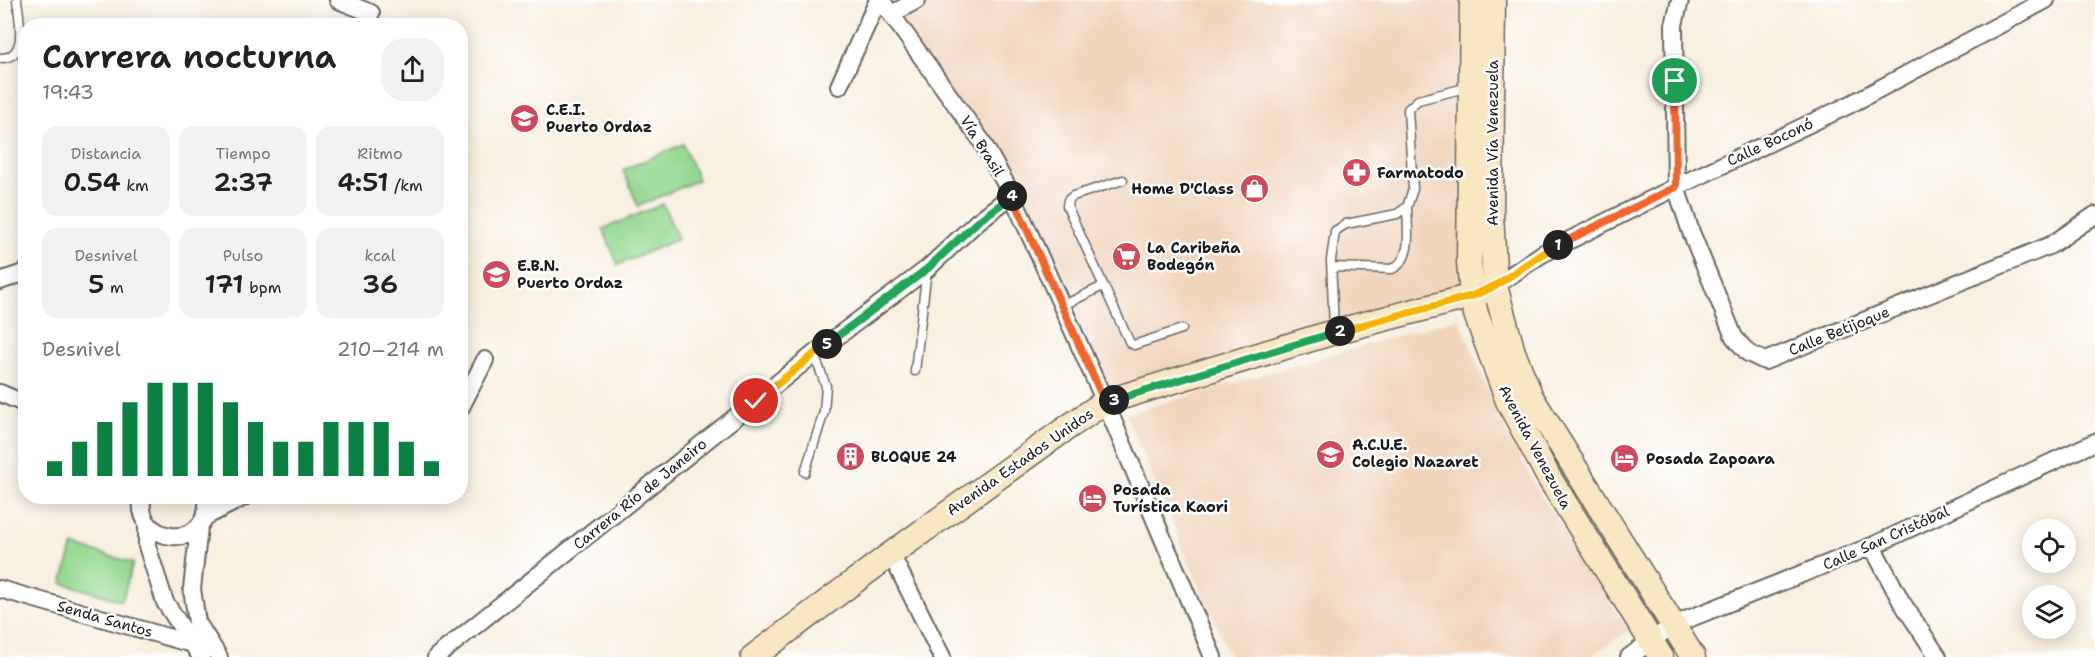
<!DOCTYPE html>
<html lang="es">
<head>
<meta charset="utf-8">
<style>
  :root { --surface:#fff; --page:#f2f2f2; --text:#222; --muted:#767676; --accent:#0b8043 }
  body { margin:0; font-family:"Shantell Sans",sans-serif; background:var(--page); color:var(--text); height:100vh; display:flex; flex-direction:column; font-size:22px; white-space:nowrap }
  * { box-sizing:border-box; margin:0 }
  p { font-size:20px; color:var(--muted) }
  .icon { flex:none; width:33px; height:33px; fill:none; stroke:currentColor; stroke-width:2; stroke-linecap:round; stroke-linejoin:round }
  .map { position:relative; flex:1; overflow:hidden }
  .sheet { position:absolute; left:18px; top:18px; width:450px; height:486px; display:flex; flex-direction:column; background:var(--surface); border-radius:24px; box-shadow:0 3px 15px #0003 }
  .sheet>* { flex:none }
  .controls { position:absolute; left:2022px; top:519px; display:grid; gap:12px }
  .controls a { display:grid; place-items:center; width:54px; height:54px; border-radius:50%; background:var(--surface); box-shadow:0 3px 15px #0003; font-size:30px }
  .pin { position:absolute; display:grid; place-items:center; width:51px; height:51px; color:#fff; margin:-26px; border:3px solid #fff; border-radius:50%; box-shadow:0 2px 6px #0007 }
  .km { position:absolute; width:30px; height:30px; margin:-15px; border-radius:50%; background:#222; color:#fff; font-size:16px; line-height:30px; text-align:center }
  .round { display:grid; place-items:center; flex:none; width:63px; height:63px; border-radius:24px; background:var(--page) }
  .summary { display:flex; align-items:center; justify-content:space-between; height:102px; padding:0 24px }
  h1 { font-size:33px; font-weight:600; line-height:45px }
  .metrics { display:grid; grid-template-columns:repeat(3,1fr); gap:9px; height:102px; padding:6px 24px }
  .metrics div { display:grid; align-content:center; border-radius:15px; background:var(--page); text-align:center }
  .metrics b { font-size:26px; font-weight:600 }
  .metrics small { font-size:16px; font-weight:400 }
  .metrics p { font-size:16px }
  .chart { height:168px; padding:12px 24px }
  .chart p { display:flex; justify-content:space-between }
  .chart svg { width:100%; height:108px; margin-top:6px; stroke:var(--accent); stroke-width:6 }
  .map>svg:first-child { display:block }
</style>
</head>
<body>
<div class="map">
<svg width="2095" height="657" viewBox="0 0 2095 657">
  <rect width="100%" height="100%" fill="#fff"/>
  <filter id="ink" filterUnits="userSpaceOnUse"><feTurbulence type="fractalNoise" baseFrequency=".0167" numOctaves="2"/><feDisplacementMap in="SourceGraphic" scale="12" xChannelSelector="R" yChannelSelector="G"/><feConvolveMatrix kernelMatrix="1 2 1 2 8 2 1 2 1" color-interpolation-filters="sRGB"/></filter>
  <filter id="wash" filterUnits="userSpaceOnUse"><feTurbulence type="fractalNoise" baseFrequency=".008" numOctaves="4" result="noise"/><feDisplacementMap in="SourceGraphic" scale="24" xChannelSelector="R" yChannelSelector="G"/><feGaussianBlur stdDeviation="1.35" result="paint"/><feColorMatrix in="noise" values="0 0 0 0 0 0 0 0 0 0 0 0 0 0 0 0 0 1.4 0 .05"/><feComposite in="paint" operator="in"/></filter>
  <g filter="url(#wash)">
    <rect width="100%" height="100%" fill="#f8f0e0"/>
    <path fill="#f1d5bd" d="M917,0H1472V296L1105,402L1012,195L892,14Z
      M1459,318L1500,419L1537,489L1629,630L1590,657H1230L1126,414Z"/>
    <path fill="#94d891" stroke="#587a56" stroke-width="1.5" d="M683,144L698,180L638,206L623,170Z
      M663,204L678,239L618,265L603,229Z
      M73,545L133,563L122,601L62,583Z"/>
  </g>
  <g filter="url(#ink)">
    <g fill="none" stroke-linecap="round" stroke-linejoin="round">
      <defs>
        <path id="lane" d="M0,58C29,59 19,18 17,0
          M1123,180L1073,196L1068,200L1067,206L1130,343L1134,345L1182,329
          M1332,267L1392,269C1414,259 1407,227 1407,207
          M1062,306L1103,286
          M1334,329L1331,260L1335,231L1346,224L1397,214L1407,207L1413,189L1408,109L1418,100L1469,87
          M915,371L927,269
          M805,472L824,412L826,386L814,354"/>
        <path id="street" d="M338,0L371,13
          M881,0L981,140L1012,195L1105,402L1213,657
          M1680,0L1674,25L1676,187L1691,232L1734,337L1748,353L1765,361L2051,245L2095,215
          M892,14L917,0
          M839,86L878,0
          M0,281L26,272
          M1495,286L1542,254L1676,187L1849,105L2046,0
          M0,393L26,404
          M460,409L485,360
          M143,496C131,544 212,555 207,496
          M205,517L246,496
          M147,522V546L165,602L201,657
          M199,527L192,589L197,622L219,657
          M1872,546L1901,601L1938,657
          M891,554L942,657
          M0,589L192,644H211
          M436,657L814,354L927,269L977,222L1012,195
          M1629,657L1673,625L1872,546L2095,442"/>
        <path id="secondary" d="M1472,0L1469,262L1472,296L1476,314L1508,401L1548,476L1661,657
          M1493,0L1491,213L1495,286L1513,352L1531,397L1693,657
          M753,657L891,554L1061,432L1105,402L1334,332L1472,296L1495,286"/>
      </defs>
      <use href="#lane" stroke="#696661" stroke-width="11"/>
      <use href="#street" stroke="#696661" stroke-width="20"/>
      <use href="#secondary" stroke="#696661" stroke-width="27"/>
      <use href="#lane" stroke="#fff" stroke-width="8"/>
      <use href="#street" stroke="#fff" stroke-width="16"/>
      <use href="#secondary" stroke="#f9e7c3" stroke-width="24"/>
    </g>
  </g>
  <g fill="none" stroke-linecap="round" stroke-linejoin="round" filter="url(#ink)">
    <defs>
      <path id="split-1" d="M1558,245L1676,187L1675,81"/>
      <path id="split-2" d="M1340,331L1472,296L1495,286L1542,254L1558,245"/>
      <path id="split-3" d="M1114,400L1340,331"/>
      <path id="split-4" d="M1012,196L1105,402L1114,400"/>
      <path id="split-5" d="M827,344L927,269L977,222L1012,196"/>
      <path id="split-6" d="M756,401L827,344"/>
    </defs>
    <use href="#split-1" stroke="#fff" stroke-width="12"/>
    <use href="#split-2" stroke="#fff" stroke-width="12"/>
    <use href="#split-3" stroke="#fff" stroke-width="12"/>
    <use href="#split-4" stroke="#fff" stroke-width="12"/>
    <use href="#split-5" stroke="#fff" stroke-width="12"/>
    <use href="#split-6" stroke="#fff" stroke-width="12"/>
    <use href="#split-1" stroke="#f0652b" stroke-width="8"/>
    <use href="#split-2" stroke="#f5b400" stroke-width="8"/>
    <use href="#split-3" stroke="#22a559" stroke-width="8"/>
    <use href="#split-4" stroke="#f0652b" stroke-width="8"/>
    <use href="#split-5" stroke="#22a559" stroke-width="8"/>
    <use href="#split-6" stroke="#f5b400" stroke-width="8"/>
  </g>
  <defs>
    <symbol id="school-disc" viewBox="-11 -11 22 22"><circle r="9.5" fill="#d1495b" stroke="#fff"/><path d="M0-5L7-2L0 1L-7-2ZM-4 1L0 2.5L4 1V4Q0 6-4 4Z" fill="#fff"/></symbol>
    <symbol id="pharmacy-disc" viewBox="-11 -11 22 22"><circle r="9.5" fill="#d1495b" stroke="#fff"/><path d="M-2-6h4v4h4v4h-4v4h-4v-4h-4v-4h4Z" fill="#fff"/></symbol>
    <symbol id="shop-disc" viewBox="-11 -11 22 22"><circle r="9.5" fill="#d1495b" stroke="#fff"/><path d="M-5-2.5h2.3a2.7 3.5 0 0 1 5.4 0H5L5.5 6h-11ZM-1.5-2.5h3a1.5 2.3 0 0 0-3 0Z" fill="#fff"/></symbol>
    <symbol id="supermarket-disc" viewBox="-11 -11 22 22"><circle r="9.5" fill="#d1495b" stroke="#fff"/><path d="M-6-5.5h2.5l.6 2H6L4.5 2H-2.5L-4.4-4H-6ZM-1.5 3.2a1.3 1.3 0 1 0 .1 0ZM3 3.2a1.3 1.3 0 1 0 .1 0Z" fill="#fff"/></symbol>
    <symbol id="building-disc" viewBox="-11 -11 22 22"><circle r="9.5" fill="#d1495b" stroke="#fff"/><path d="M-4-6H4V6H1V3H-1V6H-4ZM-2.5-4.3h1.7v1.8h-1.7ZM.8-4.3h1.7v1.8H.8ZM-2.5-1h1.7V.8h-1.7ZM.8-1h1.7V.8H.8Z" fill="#fff"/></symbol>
    <symbol id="hotel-disc" viewBox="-11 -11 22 22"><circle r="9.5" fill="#d1495b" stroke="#fff"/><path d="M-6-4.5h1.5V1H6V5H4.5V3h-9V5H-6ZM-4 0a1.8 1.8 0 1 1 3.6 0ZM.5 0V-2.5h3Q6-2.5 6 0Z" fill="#fff"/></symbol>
  </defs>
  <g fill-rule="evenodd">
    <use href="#school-disc" x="508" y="102" width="33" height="33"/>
    <use href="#pharmacy-disc" x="1340" y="156" width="33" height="33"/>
    <use href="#shop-disc" x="1238" y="172" width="33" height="33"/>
    <use href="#supermarket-disc" x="1110" y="240" width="33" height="33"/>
    <use href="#school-disc" x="480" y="258" width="33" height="33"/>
    <use href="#school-disc" x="1314" y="438" width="33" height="33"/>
    <use href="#building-disc" x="834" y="440" width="33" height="33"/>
    <use href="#hotel-disc" x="1608" y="442" width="33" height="33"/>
    <use href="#hotel-disc" x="1076" y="482" width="33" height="33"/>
  </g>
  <g text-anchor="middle" stroke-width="5" stroke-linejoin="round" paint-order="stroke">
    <g font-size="15" font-weight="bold" fill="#1c1c1c" stroke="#fff" text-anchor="start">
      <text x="546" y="115">C.E.I.<tspan x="546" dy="17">Puerto Ordaz</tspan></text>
      <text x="1377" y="178">Farmatodo</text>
      <text x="1234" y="194" text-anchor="end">Home D'Class</text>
      <text x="1147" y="253">La Caribeña<tspan x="1147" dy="17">Bodegón</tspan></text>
      <text x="517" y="271">E.B.N.<tspan x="517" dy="17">Puerto Ordaz</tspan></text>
      <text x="1352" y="450">A.C.U.E.<tspan x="1352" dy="17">Colegio Nazaret</tspan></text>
      <text x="871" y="462">BLOQUE 24</text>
      <text x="1646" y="464">Posada Zapoara</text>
      <text x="1113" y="495">Posada<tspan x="1113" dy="17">Turística Kaori</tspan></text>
    </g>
    <g font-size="15" fill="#1c1c1c" stroke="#fff">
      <text transform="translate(1770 142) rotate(-25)" y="5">Calle Boconó</text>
      <text transform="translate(1493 143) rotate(-90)" y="5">Avenida Vía Venezuela</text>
      <text transform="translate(982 146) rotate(58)" y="5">Vía Brasil</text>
      <text transform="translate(1839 331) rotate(-22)" y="5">Calle Betijoque</text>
      <text transform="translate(1535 447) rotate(62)" y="5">Avenida Venezuela</text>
      <text transform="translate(1020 462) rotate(-35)" y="5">Avenida Estados Unidos</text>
      <text transform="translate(640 494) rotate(-39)" y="5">Carrera Río de Janeiro</text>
      <text transform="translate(1886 538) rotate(-24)" y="5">Calle San Cristóbal</text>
      <text transform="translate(105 619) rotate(16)" y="5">Senda Santos</text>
    </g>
  </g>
</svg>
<div class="controls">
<a><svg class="icon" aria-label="locate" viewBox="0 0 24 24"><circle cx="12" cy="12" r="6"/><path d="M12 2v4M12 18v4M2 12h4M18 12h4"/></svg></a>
<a><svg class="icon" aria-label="layers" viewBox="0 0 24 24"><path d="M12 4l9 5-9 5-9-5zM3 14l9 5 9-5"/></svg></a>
</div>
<div class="pin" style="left:1675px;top:81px;background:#1e9e55"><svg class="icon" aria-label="arrive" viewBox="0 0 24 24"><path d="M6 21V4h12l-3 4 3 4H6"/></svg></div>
<div class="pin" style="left:756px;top:401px;background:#d93025"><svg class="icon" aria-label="check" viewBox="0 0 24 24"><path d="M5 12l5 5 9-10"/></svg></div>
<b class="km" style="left:1558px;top:245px">1</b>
<b class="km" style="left:1340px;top:331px">2</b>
<b class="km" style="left:1114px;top:400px">3</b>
<b class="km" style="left:1012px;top:196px">4</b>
<b class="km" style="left:827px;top:344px">5</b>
<section class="sheet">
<div class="summary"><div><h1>Carrera nocturna</h1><p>19:43</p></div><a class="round"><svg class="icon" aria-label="share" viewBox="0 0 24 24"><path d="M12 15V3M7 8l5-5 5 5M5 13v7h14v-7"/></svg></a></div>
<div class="metrics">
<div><p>Distancia</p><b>0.54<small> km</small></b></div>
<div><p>Tiempo</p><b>2:37</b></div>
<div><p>Ritmo</p><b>4:51<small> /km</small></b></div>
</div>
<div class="metrics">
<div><p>Desnivel</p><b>5<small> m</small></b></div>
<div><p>Pulso</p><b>171<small> bpm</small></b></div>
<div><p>kcal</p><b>36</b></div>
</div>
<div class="chart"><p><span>Desnivel</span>210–214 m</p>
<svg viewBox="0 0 160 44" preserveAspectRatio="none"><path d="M5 44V38M15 44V30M25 44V22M35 44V14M45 44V6M55 44V6M65 44V6M75 44V14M85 44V22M95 44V30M105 44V30M115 44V22M125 44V22M135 44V22M145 44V30M155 44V38"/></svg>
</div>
</section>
</div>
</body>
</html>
